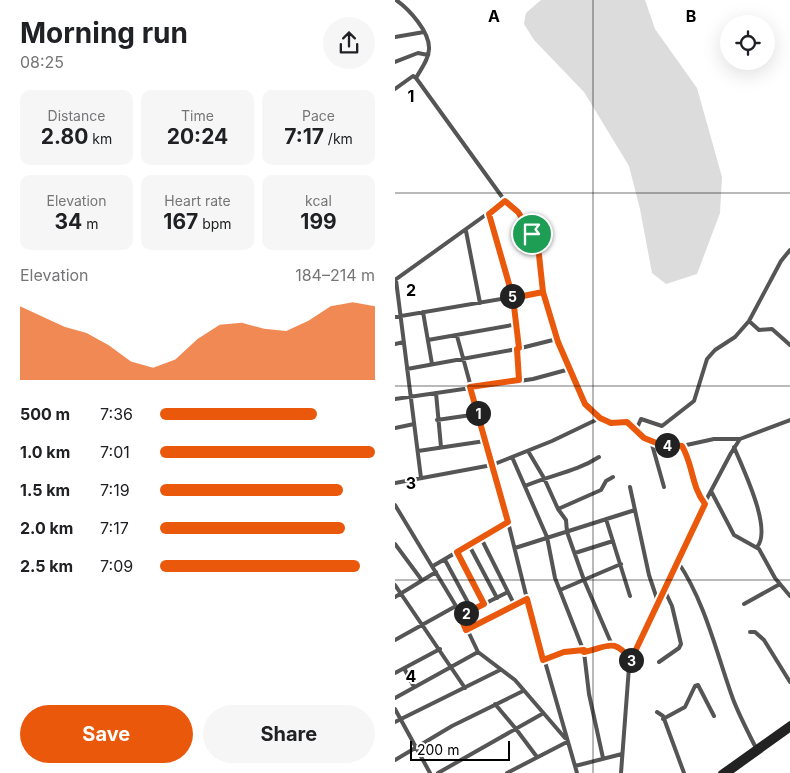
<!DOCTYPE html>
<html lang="en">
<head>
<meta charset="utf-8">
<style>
  :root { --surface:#fff; --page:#f6f6f6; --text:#202124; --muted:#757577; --accent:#ea580c }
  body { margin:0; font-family:Inter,sans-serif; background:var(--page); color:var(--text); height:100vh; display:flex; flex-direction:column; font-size:19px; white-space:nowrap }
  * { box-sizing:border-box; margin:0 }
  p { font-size:16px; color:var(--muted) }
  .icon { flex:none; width:28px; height:28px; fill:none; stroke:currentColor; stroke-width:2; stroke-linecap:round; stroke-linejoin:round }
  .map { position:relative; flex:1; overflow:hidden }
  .side { display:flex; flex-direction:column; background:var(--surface); width:395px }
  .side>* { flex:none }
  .controls { position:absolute; left:325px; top:15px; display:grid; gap:10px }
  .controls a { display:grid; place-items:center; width:55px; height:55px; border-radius:50%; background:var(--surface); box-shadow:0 5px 20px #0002; font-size:25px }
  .scale { position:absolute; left:15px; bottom:12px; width:100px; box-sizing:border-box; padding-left:5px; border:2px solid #000; border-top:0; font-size:14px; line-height:18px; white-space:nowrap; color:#000; -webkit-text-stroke:4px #fff; paint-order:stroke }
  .pin { position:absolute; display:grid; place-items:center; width:42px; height:42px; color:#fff; margin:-21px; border:2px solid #fff; border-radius:50%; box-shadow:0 1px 5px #0007 }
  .km { position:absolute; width:25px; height:25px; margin:-12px; border-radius:50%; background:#222; color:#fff; font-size:14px; line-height:25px; text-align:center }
  .round { display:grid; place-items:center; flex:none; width:52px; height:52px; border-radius:26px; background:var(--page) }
  .head { display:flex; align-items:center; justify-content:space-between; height:85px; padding:0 20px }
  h1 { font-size:28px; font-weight:700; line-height:38px }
  .figures { display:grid; grid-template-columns:repeat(3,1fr); gap:8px; height:85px; padding:5px 20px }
  .figures div { display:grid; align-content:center; border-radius:10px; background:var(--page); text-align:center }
  .figures b { font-size:21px; font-weight:700 }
  .figures small { font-size:14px; font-weight:400 }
  .figures p { font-size:14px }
  .chart { height:140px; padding:10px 20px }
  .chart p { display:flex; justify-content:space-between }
  .chart svg { width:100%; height:90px; margin-top:5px; fill:var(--accent); opacity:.7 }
  .primary-button { display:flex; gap:10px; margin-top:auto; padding:10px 20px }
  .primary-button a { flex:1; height:58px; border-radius:30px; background:var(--accent); color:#fff; font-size:20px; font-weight:700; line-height:58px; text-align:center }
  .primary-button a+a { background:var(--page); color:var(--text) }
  ul { padding:0 20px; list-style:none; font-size:16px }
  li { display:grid; grid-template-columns:80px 60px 1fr; align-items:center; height:38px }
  li i { height:12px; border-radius:6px; background:var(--accent) }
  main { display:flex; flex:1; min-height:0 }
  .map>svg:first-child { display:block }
</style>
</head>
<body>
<main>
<section class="side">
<div class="head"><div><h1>Morning run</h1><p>08:25</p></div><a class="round"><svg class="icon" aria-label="share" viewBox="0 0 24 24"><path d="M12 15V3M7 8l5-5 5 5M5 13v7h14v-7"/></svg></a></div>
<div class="figures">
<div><p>Distance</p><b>2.80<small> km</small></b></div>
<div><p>Time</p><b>20:24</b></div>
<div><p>Pace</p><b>7:17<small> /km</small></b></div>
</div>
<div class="figures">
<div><p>Elevation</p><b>34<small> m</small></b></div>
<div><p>Heart rate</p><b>167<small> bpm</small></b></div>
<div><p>kcal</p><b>199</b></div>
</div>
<div class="chart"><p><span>Elevation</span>184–214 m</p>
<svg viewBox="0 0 160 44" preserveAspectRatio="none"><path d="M0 44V8L10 13L20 18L30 21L40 27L50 35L60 38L70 34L80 24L90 17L100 16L110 19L120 20L130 15L140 8L150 6L160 8V44z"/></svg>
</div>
<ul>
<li><b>500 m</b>7:36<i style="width:73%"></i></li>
<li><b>1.0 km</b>7:01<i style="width:100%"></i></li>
<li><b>1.5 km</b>7:19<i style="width:85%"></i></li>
<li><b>2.0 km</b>7:17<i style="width:86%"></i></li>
<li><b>2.5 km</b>7:09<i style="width:93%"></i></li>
</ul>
<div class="primary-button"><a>Save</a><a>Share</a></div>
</section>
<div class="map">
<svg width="395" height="773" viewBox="0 0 395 773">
  <rect width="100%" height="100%" fill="#fff"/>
  <path fill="#dcdcdc" d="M146,0H250L260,29L302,88L327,177L325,213L302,274L271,284L257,273L245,209L234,166L189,92L139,40L129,24L131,13Z"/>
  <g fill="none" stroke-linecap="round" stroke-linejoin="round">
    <path stroke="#555" stroke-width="4" d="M1,0C14,9 35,32 34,49C34,59 26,69 21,78
      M0,37L29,32
      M0,62L23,53L33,55
      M21,78L110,201C134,218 144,245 147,273C148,280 147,286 148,293C152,313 160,332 168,350C178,373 186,419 217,423C222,424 228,422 233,422L249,438L271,445L287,446L319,439H345
      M0,89L18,76L21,78
      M94,214L117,298L125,348
      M71,231L85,303
      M0,280L110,201
      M1,280L26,478
      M28,312L37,364
      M0,317L148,292
      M354,321L364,330L377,329L395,345
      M33,340L123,324
      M0,344L9,342
      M122,349L124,380
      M12,369L122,349L162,339
      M41,393L46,447
      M0,399L138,379L175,369
      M42,420L83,414
      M0,428L19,424
      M241,430L246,419L267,426L299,401L312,359L320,350L340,337L354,321L386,261L395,250
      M256,441L269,487
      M287,446C298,464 296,486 309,504
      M339,447C347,467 378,529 362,547
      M23,451L90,441
      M133,451L149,478L163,509L171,520L172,532L189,580L217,645
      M117,457L152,537L160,578L189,652L194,694L208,758
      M0,483L97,465L157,441L205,418
      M130,486C155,475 181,472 204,457
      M235,487L254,575L263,602
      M316,491L339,535L364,549L380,578L395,596
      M0,505L61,606L83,652L120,680L170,738
      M163,509L206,490L211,481L218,477
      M211,519L235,596
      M113,522L132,599L182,773
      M86,538L120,606
      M0,544L26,579
      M74,545L102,598
      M120,548L240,510
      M63,552L89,604
      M180,553L218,541
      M50,560L77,610
      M283,562C311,604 321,652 338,699C344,715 353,732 361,748
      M38,566L113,522L62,336
      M0,585L70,688
      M165,590L226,564
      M0,597L41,572
      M349,604L385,584
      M65,616L113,592
      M71,630L132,599
      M355,632H360L369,640L395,682
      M0,640L61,606
      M189,652C214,647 218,637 236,660
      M148,660L169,652L189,650
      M264,662L284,648L286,644L277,606L269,589
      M9,668L19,687
      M0,673L45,649
      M0,698L83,652
      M100,704L121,729L142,757
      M0,709L35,773
      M262,712L268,716L289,773
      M268,719L290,707L300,686L303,685L319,716
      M0,722L105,670
      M0,760L57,726L128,691
      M180,766L227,754
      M43,773L147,714
      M112,773L172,742
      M226,773L234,667L309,504L336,453L345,439L395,420"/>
    <path stroke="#222" stroke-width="5.5" d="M326,773L395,724
      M334,773L395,729"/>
  </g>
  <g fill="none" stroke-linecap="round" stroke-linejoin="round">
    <defs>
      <path id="route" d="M137,234L144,255L148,292L118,298L124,348L122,349L124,380L75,387L113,522L62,552L89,604L65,616L71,630L132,599L148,660L169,652L189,650V652C214,647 218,637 236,660L310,504C296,486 298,464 287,446L264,444L249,438L232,422L216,423L205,418L190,404L163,342L148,292L118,298L94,214L110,201L123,212L137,234"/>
    </defs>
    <use href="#route" stroke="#fff" stroke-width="10"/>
    <use href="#route" stroke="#ea580c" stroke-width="6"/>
  </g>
  <path fill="none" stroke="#000" stroke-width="1" stroke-opacity="0.55" d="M198,0V773M0,193H395M0,386H395M0,580H395"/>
  <g font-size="16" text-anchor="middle" font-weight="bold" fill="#000" stroke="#fff" stroke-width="4" stroke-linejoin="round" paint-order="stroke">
    <text x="99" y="22">A</text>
    <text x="296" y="22">B</text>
    <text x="16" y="102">1</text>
    <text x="16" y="296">2</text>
    <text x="16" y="489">3</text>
    <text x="16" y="682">4</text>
  </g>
</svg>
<div class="controls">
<a><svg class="icon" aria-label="locate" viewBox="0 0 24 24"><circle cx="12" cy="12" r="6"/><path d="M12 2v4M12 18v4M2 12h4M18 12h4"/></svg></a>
</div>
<div class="scale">200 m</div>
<div class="pin" style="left:137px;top:234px;background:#1e9e55"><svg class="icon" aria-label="arrive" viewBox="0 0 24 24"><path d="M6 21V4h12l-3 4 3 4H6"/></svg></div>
<b class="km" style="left:83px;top:413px">1</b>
<b class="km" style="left:71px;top:613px">2</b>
<b class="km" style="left:236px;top:660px">3</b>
<b class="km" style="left:272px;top:445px">4</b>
<b class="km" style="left:117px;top:296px">5</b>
</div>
</main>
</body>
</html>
